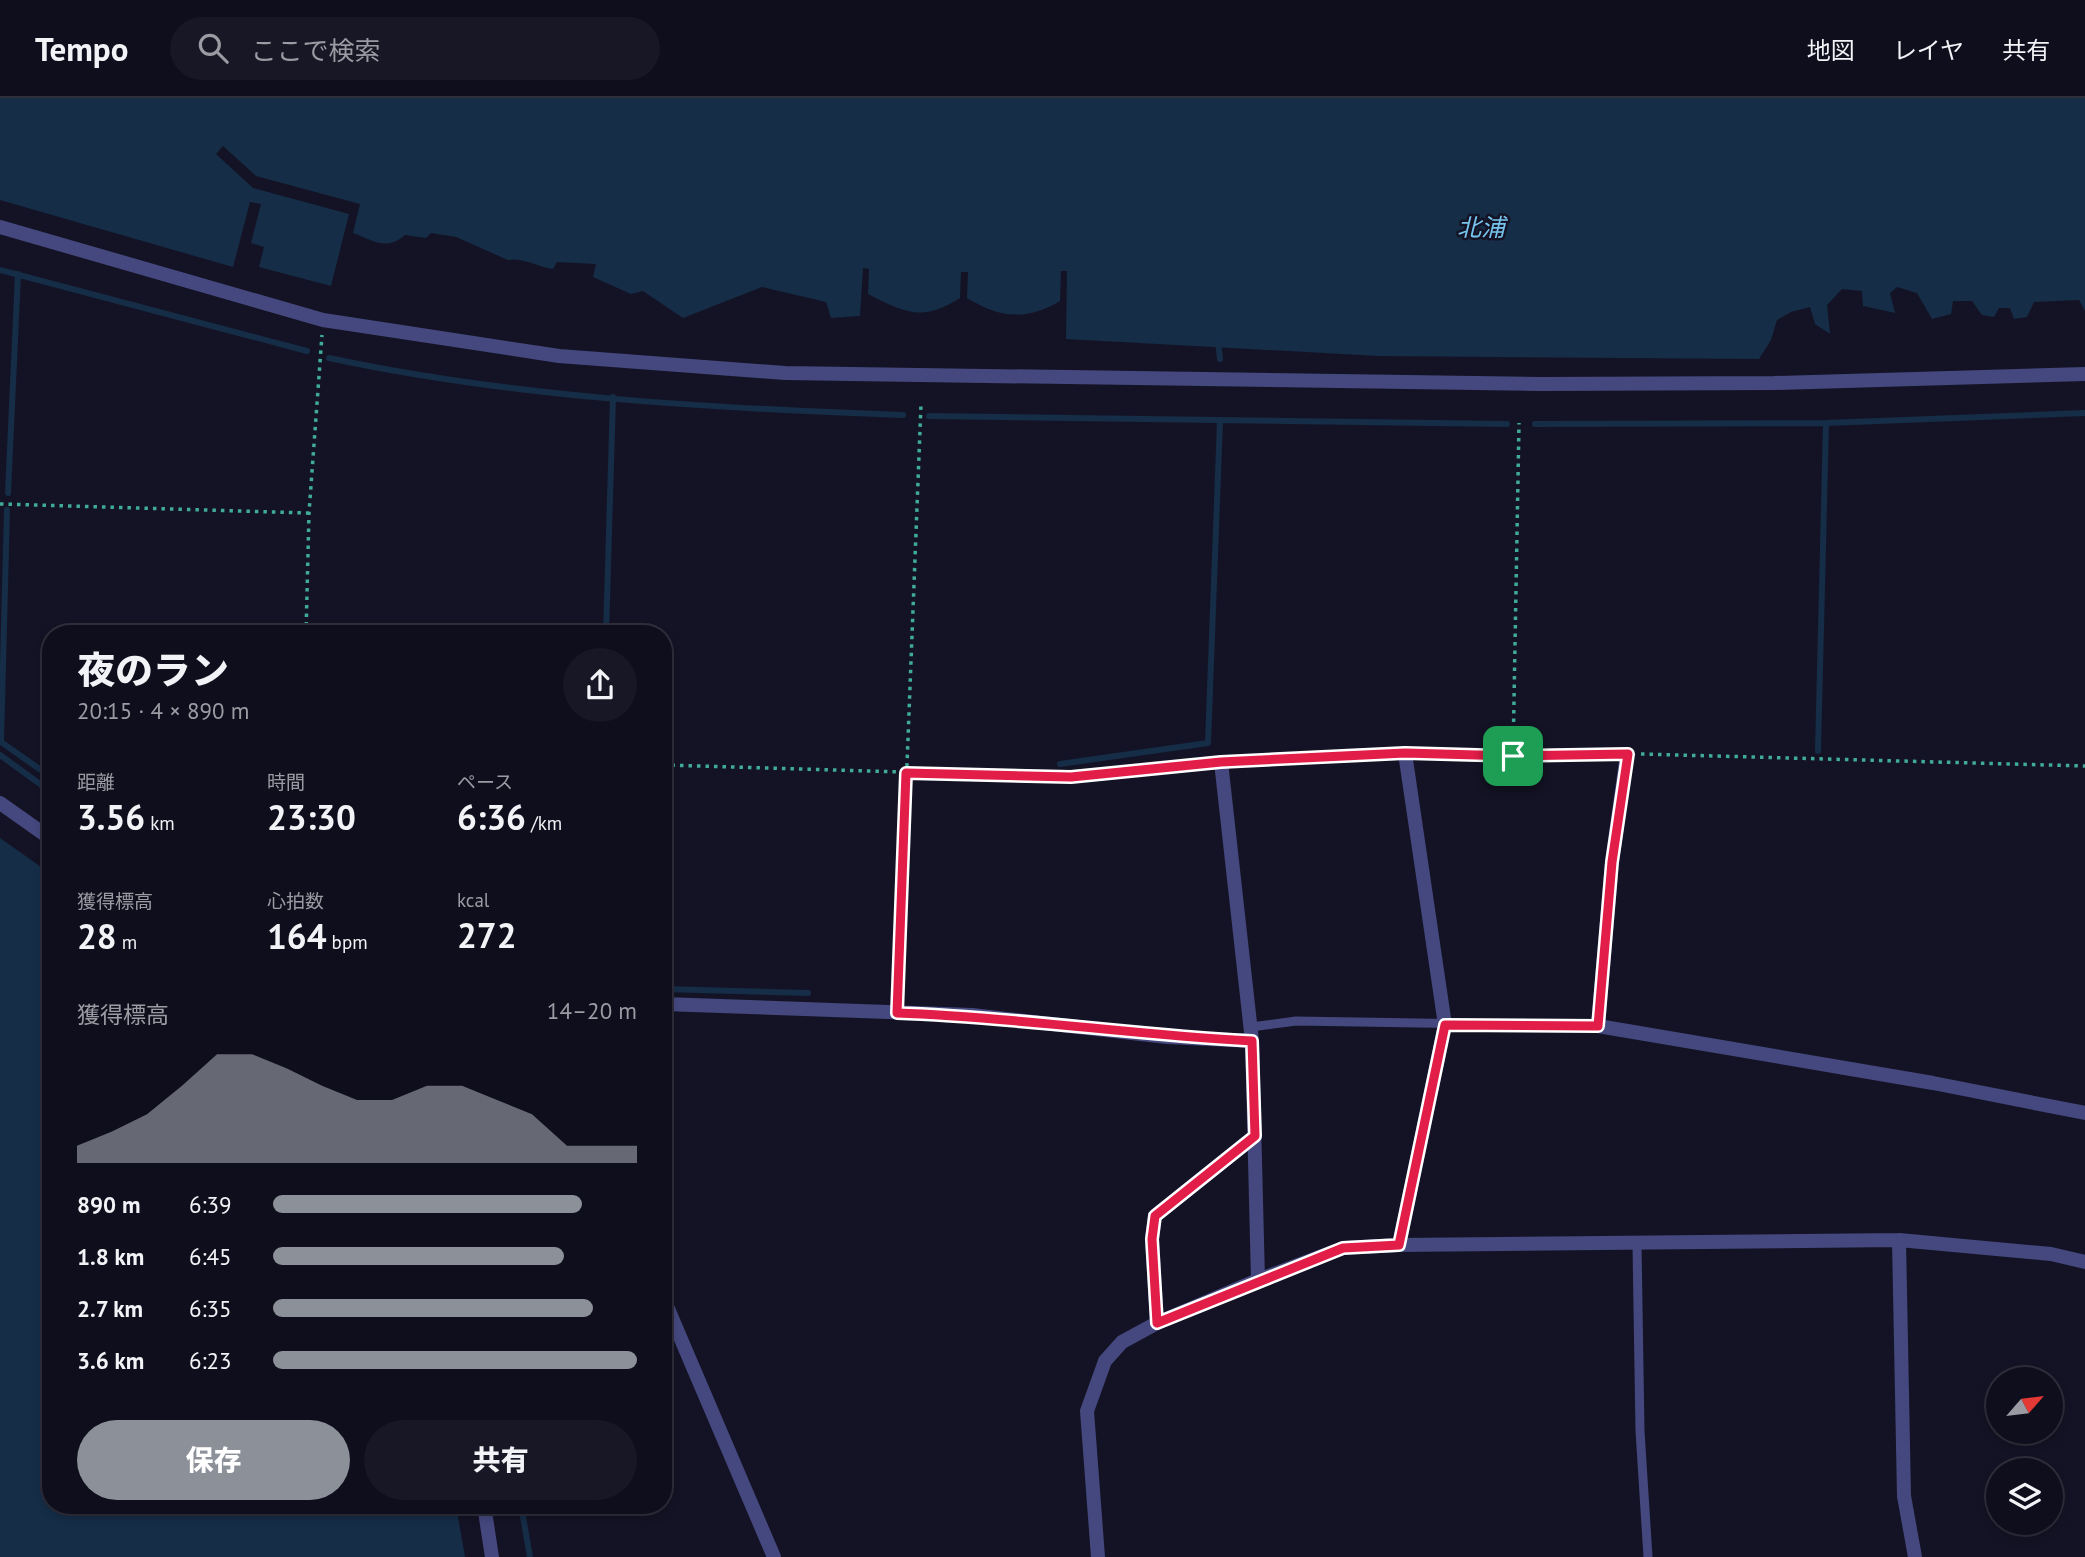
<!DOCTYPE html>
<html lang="ja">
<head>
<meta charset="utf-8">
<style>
  :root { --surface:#0f0e1c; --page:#181725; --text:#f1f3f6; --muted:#9b9ca3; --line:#2f2e3b; --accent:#8c9099 }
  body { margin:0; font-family:"PT Sans","Noto Sans JP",sans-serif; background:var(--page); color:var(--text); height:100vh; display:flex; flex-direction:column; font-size:26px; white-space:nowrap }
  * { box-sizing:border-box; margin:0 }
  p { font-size:23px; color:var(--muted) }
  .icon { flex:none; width:38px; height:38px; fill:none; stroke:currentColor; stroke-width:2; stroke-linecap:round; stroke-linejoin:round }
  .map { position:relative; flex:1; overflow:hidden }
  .drawer { position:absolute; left:42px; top:527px; width:630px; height:889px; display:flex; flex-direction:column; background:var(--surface); border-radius:28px; box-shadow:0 4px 10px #0003,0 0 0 2px var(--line) }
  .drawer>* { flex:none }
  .needle { width:46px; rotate:62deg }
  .buttons { position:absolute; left:1986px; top:1269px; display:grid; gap:14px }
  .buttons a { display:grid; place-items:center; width:77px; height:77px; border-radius:50%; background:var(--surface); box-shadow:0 4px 10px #0003,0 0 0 2px var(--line); font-size:35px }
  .pin { position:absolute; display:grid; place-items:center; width:60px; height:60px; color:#fff; margin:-30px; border-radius:14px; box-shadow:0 4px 10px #0006 }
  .round { display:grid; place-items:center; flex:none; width:74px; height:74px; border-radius:37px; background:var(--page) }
  .summary { display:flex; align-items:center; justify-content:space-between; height:119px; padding:0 35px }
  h1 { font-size:38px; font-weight:800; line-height:52px }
  .metrics { display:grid; grid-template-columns:repeat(3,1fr); gap:10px; height:119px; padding:7px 35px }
  .metrics div { display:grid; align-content:center }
  .metrics b { font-size:35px; font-weight:800 }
  .metrics small { font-size:19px; font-weight:400 }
  .metrics p { font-size:19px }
  .chart { height:196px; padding:14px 35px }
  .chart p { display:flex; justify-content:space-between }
  .chart svg { width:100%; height:126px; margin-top:7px; fill:var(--accent); opacity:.7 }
  .button { display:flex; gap:14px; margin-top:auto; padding:14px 35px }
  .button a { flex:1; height:80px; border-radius:42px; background:var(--accent); color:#fff; font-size:28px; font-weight:800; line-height:80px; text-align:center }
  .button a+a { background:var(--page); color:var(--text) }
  ul { padding:0 35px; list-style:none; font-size:23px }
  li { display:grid; grid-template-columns:112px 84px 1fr; align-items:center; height:52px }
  li i { height:18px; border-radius:9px; background:var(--accent) }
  header { display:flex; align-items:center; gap:42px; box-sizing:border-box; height:98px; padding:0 35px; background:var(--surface); border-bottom:2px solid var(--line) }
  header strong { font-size:33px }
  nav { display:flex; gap:38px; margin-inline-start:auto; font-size:24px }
  .search { width:490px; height:63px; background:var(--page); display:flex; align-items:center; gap:18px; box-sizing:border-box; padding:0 24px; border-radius:38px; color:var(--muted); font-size:26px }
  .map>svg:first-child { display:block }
</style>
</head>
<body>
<header>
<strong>Tempo</strong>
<div class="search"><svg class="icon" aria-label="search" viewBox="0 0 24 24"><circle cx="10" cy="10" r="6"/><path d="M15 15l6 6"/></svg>ここで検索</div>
<nav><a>地図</a><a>レイヤ</a><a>共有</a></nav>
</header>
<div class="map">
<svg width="2085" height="1459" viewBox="0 0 2085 1459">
  <rect width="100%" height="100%" fill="#141325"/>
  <path fill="#152d47" d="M0,0H2085V213L2079,202L2034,204L2027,219L2014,221L2010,210H1999L1994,219L1982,217L1972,203H1953L1951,216L1932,221L1917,195L1897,189L1890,195L1895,215L1863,208L1862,193L1842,191L1827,207L1830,236L1815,226L1810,209L1791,214L1777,222L1771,242L1759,261L1378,258L1066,241L1067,173H1061L1060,203C1027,223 999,220 967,200L968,174H961L960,200C923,224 905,215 868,196L869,171L863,170L860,218L831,220L826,204L762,189L683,220L643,193L631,196L593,179L596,166L557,164L553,171C539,169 521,159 508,162L456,139L431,135L426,140L405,137C387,153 374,143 353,135L360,106L256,78L223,48L216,56L253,90L349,116L331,188L259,169L264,149L251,145L261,106L250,104L233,169L0,102Z
    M0,740L51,776V1407H456L465,1459H0Z"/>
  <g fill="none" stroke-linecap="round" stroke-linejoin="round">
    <path stroke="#152d47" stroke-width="6" d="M0,172L307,253
      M1218,242L1220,261
      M329,260C517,300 711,310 903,317
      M929,318L1507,326
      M1535,326L1826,325L2085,315
      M8,395L18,176
      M7,412L1,644L51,679
      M606,536L613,299
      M1818,653L1826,325
      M0,657L51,694
      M1060,666L1208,645L1220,323
      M663,891L808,895
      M521,1407L530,1459"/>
    <path stroke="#3fab98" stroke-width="3.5" stroke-dasharray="3.5 5" stroke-linecap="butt" d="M0,406L309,415
      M306,536L309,415L322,237
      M1420,655L1612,656
      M1641,656L2085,668
      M1513,658L1519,325
      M1235,663L1391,655
      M663,667L1071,679L1206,665
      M898,898L921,306"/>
    <path stroke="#44487e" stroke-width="9" d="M1251,929L1296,923L1598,928
      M1637,1147L1640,1333L1648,1459"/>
    <path stroke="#44487e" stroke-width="14" d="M0,129L323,222L559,258L785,275L1541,286L1774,285L2085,276
      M1627,656L1612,764L1598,928L1933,985L2085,1015
      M1221,664L1252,943L1258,1182
      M0,705L51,741
      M663,906L972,917L1167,939L1252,943
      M1899,1142L1904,1398L1915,1459
      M1399,1147L1445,927L1405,655
      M663,1199L774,1459
      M1157,1225L1152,1141L1155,1118L1255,1038
      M484,1407L492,1459
      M1098,1459L1087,1313L1105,1263L1122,1244L1157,1225L1258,1182L1343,1150L1399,1147L1899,1142L2051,1156L2085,1164"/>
  </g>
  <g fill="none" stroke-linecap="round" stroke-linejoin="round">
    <defs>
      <path id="route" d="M1405,655L1513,658L1628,656L1612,764L1598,928L1445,927L1399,1147L1343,1150L1157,1225L1152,1141L1155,1118L1255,1038L1252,943C1134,937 1016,919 897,915L906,675L1071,679L1221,664Z"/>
    </defs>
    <use href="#route" stroke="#fff" stroke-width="14"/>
    <use href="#route" stroke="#e11d48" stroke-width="9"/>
  </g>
  <g text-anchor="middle" stroke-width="5" stroke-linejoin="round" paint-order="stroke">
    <g font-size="24" font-style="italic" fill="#76c4ed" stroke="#141325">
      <text x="1481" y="138">北浦</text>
    </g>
  </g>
</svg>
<div class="buttons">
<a><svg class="needle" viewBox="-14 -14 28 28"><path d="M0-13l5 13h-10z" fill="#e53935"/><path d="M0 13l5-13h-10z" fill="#9b9ca3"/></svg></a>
<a><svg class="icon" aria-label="layers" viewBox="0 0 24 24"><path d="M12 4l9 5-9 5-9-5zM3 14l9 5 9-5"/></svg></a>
</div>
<div class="pin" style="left:1513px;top:658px;background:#1e9e55"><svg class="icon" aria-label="arrive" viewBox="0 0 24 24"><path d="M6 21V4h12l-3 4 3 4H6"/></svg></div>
<section class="drawer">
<div class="summary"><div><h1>夜のラン</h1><p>20:15 · 4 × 890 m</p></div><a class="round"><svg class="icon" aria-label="share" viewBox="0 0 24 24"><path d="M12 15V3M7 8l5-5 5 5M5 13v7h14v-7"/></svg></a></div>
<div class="metrics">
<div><p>距離</p><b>3.56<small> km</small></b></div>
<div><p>時間</p><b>23:30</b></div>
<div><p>ペース</p><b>6:36<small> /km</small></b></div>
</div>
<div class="metrics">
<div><p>獲得標高</p><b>28<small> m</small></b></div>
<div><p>心拍数</p><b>164<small> bpm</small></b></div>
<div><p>kcal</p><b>272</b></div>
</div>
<div class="chart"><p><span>獲得標高</span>14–20 m</p>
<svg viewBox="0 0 160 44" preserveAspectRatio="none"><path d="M0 44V38L10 33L20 27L30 17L40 6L50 6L60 11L70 17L80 22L90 22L100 17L110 17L120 22L130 27L140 38L150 38L160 38V44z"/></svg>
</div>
<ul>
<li><b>890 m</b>6:39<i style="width:85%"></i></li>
<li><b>1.8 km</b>6:45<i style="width:80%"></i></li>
<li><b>2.7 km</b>6:35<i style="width:88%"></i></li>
<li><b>3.6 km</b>6:23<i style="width:100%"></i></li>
</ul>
<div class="button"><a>保存</a><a>共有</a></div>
</section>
</div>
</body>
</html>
